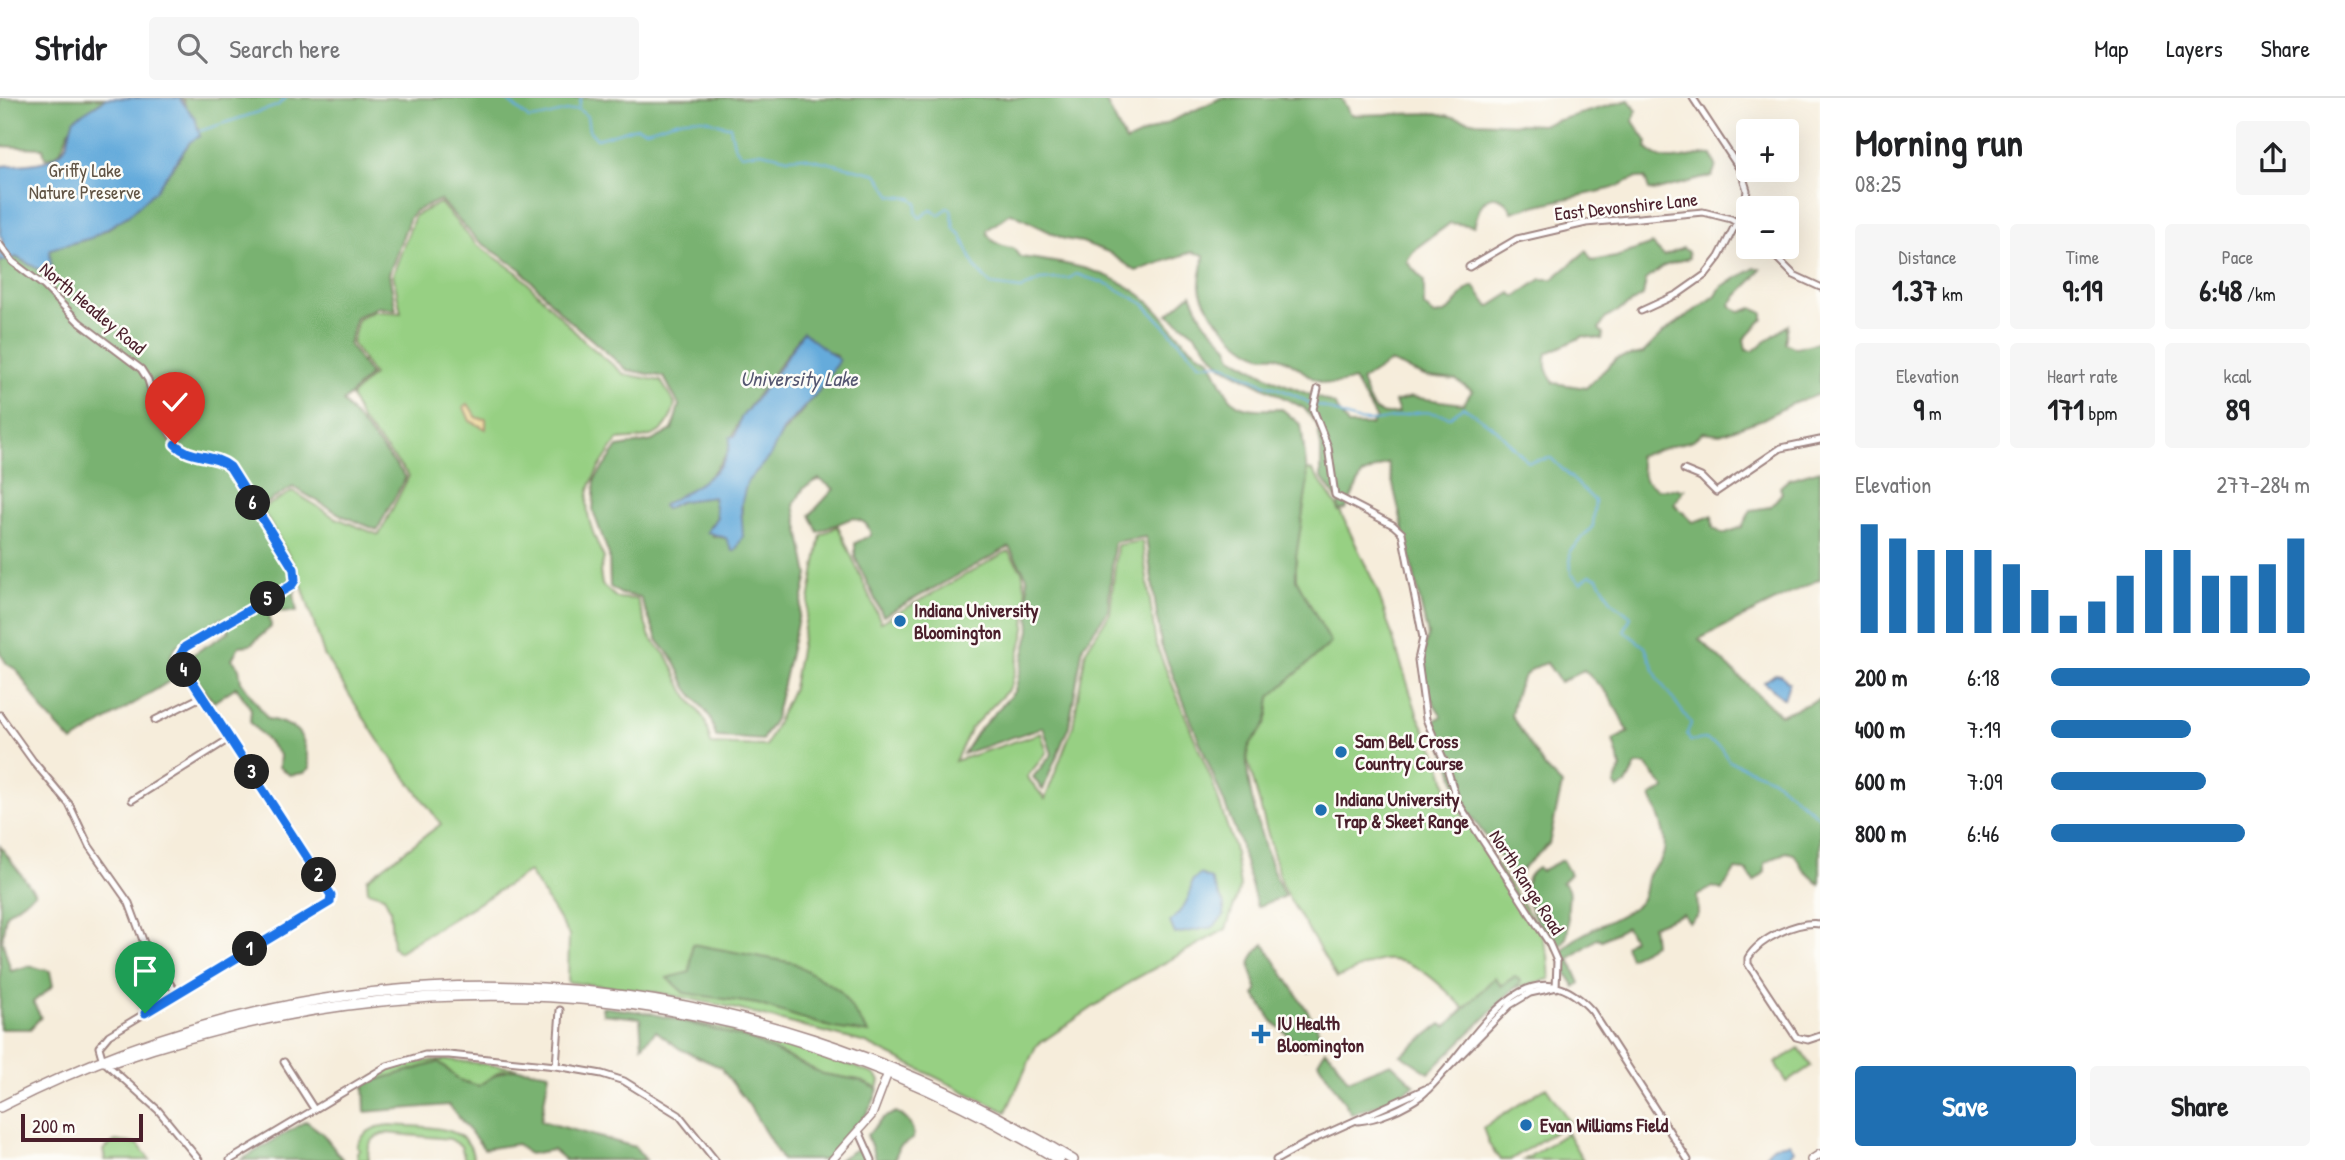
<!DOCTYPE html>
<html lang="en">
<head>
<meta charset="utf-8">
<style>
  :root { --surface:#fff; --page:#f6f6f6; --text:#202124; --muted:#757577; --line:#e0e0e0; --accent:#1f6fb2 }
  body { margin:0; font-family:"Patrick Hand",sans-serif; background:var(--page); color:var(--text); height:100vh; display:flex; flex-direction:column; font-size:26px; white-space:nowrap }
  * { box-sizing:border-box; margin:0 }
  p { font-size:23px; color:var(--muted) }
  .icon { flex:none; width:38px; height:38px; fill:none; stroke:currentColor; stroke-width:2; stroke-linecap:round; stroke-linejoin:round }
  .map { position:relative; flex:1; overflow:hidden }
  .sheet { display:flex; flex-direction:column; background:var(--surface); width:525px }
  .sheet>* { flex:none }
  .fabs { position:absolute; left:1736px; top:21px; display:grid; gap:14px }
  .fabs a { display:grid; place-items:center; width:63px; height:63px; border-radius:7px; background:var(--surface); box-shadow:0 7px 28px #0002; font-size:35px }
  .scale { position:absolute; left:21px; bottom:18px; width:122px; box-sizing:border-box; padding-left:7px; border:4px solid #4a1f2b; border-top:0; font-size:19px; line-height:24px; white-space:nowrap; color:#4a1f2b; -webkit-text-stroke:5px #fdfcf7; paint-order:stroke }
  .pin { position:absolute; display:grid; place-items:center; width:60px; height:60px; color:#fff; margin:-72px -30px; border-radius:50% 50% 50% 0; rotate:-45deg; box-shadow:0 0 7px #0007 }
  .pin .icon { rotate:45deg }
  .km { position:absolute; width:35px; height:35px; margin:-18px; border-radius:50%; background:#222; color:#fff; font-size:19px; line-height:35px; text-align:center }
  .round { display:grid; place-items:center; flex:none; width:74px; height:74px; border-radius:7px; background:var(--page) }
  .head { display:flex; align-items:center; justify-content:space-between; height:119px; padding:0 35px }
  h1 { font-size:38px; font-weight:800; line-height:52px }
  .stats { display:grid; grid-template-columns:repeat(3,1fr); gap:10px; height:119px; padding:7px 35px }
  .stats div { display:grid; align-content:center; border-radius:7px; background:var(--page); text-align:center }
  .stats b { font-size:30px; font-weight:800 }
  .stats small { font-size:19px; font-weight:400 }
  .stats p { font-size:19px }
  .chart { height:196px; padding:14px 35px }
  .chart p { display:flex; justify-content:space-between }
  .chart svg { width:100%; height:126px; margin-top:7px; stroke:var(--accent); stroke-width:6 }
  .action { display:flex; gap:14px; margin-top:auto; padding:14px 35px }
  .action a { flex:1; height:80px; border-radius:7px; background:var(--accent); color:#fff; font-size:28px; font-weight:800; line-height:80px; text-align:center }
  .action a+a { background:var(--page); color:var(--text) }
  ul { padding:0 35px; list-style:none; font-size:23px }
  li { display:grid; grid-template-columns:112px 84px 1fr; align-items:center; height:52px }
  li i { height:18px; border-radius:9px; background:var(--accent) }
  header { display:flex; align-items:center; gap:42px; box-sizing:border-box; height:98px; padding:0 35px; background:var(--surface); border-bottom:2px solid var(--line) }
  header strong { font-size:33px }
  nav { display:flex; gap:38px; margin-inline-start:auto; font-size:24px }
  .search { width:490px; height:63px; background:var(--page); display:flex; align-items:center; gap:18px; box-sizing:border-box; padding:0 24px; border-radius:7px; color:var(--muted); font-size:26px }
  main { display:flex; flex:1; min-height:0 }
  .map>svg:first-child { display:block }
</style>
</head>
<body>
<header>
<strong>Stridr</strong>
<div class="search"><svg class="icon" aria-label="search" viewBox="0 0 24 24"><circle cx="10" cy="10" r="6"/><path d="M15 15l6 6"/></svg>Search here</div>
<nav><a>Map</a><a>Layers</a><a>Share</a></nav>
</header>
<main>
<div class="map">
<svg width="1820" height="1062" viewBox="0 0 1820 1062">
  <rect width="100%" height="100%" fill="#fdfcf7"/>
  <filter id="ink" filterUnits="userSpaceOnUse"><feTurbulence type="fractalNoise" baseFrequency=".0143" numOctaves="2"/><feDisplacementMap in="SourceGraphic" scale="14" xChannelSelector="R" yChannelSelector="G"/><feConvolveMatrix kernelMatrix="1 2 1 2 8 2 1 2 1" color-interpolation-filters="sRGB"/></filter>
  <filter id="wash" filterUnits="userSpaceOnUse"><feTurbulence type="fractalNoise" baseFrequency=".00686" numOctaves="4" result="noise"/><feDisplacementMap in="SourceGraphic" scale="28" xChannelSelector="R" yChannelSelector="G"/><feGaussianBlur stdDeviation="1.57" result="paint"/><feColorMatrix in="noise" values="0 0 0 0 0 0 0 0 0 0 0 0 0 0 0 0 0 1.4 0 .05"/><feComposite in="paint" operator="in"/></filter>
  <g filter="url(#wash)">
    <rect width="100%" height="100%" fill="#f6eddb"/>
    <path fill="#97d083" stroke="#707857" stroke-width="2" d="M440,105L476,146L518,175L584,243L624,276L661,283L675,306C667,340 650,340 618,342C583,391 577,403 604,460L600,474L602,487L617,500L637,501L650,539L669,561L684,593L705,622L711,646L766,648L793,590L821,437L838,428L881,524L1008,453L1022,473L1027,497L1025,531L1011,589L971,630L955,663L1041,635L1047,654L1027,679L1045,701L1073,628L1086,552L1110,515L1117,447L1142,443L1156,547L1211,680L1234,749L1240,789L1226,831L1133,882L1036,948L1006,1014L866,945L725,908L649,893L568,884L569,837L529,774L398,854L393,849L390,811L384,798L368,793L367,781L441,726L378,642L324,557L297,472L262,411L293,393L334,419L379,437L409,378L361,322L351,298L373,277L352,245L358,221L374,213L401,215L393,176L415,117Z
      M1305,371L1313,373L1339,411L1377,491L1418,618L1440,662L1448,694L1541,834L1548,857L1550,881L1508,892L1478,924C1452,900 1418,854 1379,863C1365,866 1351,875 1337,880L1282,788L1243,645L1292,477Z
      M665,918L788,944L874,976L880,982L878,991L859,982L823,976L749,941Z
      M1799,950L1811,968L1787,984L1775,965Z
      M451,962L517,970L502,972L478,988L459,982L439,964L364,986C389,968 421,961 451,962Z
      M1546,989L1570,1024L1510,1062H1500L1489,1046L1483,1030Z
      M390,1027C418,1030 472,1023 473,1062H465L461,1048L450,1041L386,1035C372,1038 366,1048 369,1062H358L357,1054L360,1052L357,1049C362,1034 375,1028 390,1027Z
      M1567,1035L1583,1062H1524Z
      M115,1043L138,1046L150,1062H105L103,1052Z"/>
    <path fill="#79b271" stroke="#62684e" stroke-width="2" fill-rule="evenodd" d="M0,0H107C96,6 75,21 69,33C62,47 64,58 45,60L43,50L0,48Z
      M179,0H1104L1126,44L1221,0H1341L1351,17L1436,15L1476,24L1541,27L1629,2L1636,12L1633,23L1647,44L1646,50C1668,72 1688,54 1712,57L1716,68L1712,78L1654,93L1649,92L1645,80C1630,78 1624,88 1610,91C1577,99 1544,104 1512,114C1508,103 1494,92 1483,105C1479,110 1476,121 1474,128L1450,125C1438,136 1411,149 1407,164L1424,183V208L1433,217C1459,217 1457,192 1474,188L1489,209L1511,195L1515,199L1541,181H1553L1586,153L1592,163L1616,159L1652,146L1664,158L1683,150L1688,154L1689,160L1664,168L1646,182L1643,198L1605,221L1599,231L1603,236L1601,241L1584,238L1547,255C1544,268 1546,273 1554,285L1586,290L1617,260L1643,255L1664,234L1715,198L1722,188L1755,170H1761C1755,184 1739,192 1730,207L1739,214L1752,210L1763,215V221L1744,241L1746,252L1753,253L1788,227L1785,245L1796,250L1820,244V296L1789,307L1763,321L1720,336L1703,334L1693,342L1638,358L1645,382L1657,391H1684L1674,406L1693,424L1712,418L1713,430L1723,436L1742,429L1751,412L1770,409L1782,395L1780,389L1789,381L1820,372V481L1699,541L1780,617L1820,601V787L1804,772L1794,756L1786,754L1765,765V774L1754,784L1747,773L1735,772L1722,792L1713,789L1697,798L1698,816L1689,824L1683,816L1652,828L1654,846L1630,860L1625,847L1633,841L1626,829L1602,842L1598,840L1569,861L1580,885L1575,889C1570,880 1558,867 1562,855C1569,836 1621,822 1638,806C1647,797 1644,787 1648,777C1650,772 1656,769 1659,765C1673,746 1658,717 1651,698L1665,691L1646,667H1636L1626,686L1618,691L1614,686L1621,670L1613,642L1629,634L1608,596L1584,572L1560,584L1547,565C1519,572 1516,592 1511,617L1545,670L1562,687L1549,746L1524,769L1517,782L1461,704L1451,668L1432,624L1442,618C1424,593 1418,568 1428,538L1388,365L1362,377L1346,411L1338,413L1339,404L1321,379V348L1317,326L1304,310L1222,268L1195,236L1168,216L1191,196L1203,222L1227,247L1232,259L1276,283L1334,306L1348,327H1371L1376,320L1354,282C1309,296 1311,269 1276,258C1271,257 1265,259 1260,257C1239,249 1203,212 1200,189C1199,179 1204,167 1204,157L1192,154L1136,173L1108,154L1082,144L1064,141L1011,115L987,132C987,143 1003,149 1013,150L1020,159C1068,165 1118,172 1154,209C1171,226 1186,252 1209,260C1233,306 1227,313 1282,311L1301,327L1308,382L1296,459V481L1331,545L1270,599C1269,607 1269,619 1265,626C1261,635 1250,642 1248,652C1242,681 1269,773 1285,798L1257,809L1239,742L1161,547L1146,439L1114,444L1108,513L1083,548L1069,628L1043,692L1033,679L1052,656L1043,629L963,656L977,634L1015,593L1030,532L1027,479L1009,449L883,518L855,459V445L871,437C868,425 864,423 852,420L818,434L810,417L834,391L819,381L803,391L794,407L808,477L775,621L762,642L716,639L710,619L687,590L674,562L658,543L640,499L621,496L610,489L609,457L593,413L595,381L618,349L652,343L672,332L679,307L664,279L627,272L564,218L520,171L477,142L440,102L415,113L410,119L389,176L396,212L378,209L356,219L349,246L370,277L343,304L406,379L377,432L343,418L293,389L254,413L298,484L294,496L297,514L269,513L271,529L250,547L239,548L232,561L239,570L241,583L268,621C304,629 302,636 310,670L304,675L290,677L279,669L280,657L250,624L251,611L236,589L214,604L190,573V558L229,534L222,520L176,548L170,559L176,571L173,581L72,644L44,614L17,572L7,566L0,555V164L16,159L44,174L50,151C63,146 79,145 92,139C136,119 165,83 190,44L184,2ZM803,234L819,249L837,258C827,298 766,344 746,385C736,409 749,431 735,453L726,440L713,438L709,430L717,419L713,399L681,403L665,411L662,408L707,382L731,350L730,343L741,320ZM1390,264L1427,279L1456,282L1472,293L1463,306L1411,299L1395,304L1399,315C1370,320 1371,306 1361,283Z
      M0,748L35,795L6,816L2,842L11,873L29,868L50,873L53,888L33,904L41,919L30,931H0Z
      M1562,762L1570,776L1562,784C1572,792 1568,799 1568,809C1567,827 1573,841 1555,851C1542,829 1507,789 1538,770L1541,773Z
      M692,846L794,865L839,892L869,935L833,930L757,906L684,895L667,880L690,874Z
      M1264,846L1316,926L1321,941L1304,951L1272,923L1255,897L1257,892C1251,868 1243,865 1264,846Z
      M1515,878L1521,884L1429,975L1401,957L1441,926L1446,929L1495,879L1501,888Z
      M602,909L650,915L749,941L823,976L859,982L878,991C870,1020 846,1041 826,1062H782L749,1007L720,969L680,951L656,933L642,948L640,920L603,916Z
      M1325,952L1333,959L1348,982L1391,965L1415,987L1386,1004L1352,1016L1318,964Z
      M439,964L459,982L478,988C509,967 512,969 549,975L541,1023L635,1049L646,1062H565L553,1052L529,1056L517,1046L484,1051L449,1007L365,1014L364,986Z
      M896,1014C907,1020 915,1028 913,1041L898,1050L895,1062H876L867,1037L883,1020Z
      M306,1023L322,1035L343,1062H241Z
      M860,1049L867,1055V1062H838Z"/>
    <path fill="#eeda9e" stroke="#9c7c64" stroke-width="2" d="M468,306L477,320L486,321V331L470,323L464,309Z"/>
    <path fill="#65abdb" stroke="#586583" stroke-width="2" d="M107,0H179L195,20L200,38L190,44L155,93L129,117L91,140L50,151L51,173L44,174L16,159L0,164V147L3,142L0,137V68C20,66 56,69 66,47C70,39 70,29 74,21Z
      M803,234L839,262L818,294L783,332L770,358L747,384L741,407L743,438L735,453H732L726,440L707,434L717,419L713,399L681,403L665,411L662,408C689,391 731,375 730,339L735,338L741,320L774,278Z
      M1775,576L1781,577L1789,585L1784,601L1764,584Z
      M1200,776L1211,781L1224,807V818L1213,829L1175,836L1170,824C1183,811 1190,802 1192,783Z
      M1789,1045L1794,1052L1787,1061L1763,1062L1772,1048Z"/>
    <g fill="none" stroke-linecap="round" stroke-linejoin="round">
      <path stroke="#65abdb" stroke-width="2" d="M496,0L508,3L529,21C547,20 560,13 578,11L587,18L589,32L597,41L637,29L646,32C666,27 682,18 703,21C714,22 718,28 730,28L734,47L741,57L761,54L788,60L803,59L877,76L892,98L911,100L917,105L916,115L920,120L932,111L939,117L947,110L951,111L954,131L961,137L975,169L991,187L1021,191L1041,182L1070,180L1076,176L1110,187L1144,206L1200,266C1229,264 1227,269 1251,280C1272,290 1289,292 1311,306
        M579,9L581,0
        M200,33L277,8L286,0
        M1317,307C1336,312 1349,324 1369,323C1404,322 1410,307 1450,319L1463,309L1496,331L1528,364L1551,360L1595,403L1593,428L1570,453L1571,476L1581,485L1590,477L1598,480L1612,504L1631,519L1624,533L1645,549L1658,581L1691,625L1687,635L1690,643L1705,641L1720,649L1729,663L1773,681L1820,720"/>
    </g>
  </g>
  <g filter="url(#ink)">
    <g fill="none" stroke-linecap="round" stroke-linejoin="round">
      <defs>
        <path id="minor" d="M0,147L13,164L44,188L79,224L141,271L148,282L158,316L179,350L223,364L231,369L295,475L291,488L185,549L178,559L201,599L320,779L331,797L330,804L109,937L99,949L103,963L158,1012L199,1062
          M1766,149L1794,177L1820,189
          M1469,169L1517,141L1586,125L1703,114L1731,121L1748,131
          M1641,213L1678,196L1705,177L1719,159L1745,108L1747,92L1741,73L1693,0
          M1318,291L1313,311L1328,349L1335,397L1393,427L1402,435L1423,540L1418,562L1426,621L1446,667L1457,703L1549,845L1557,863L1556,890
          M1684,372L1701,379L1716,394L1781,350L1820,342
          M0,617L33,663L69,706L89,748L129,805L144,845L176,895
          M155,622L201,599
          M132,702L229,641
          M1820,826C1797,823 1760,840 1748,860V866L1796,939L1808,942L1820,938
          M284,964L314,1011
          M556,968L560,912
          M1445,973L1510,907L1530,895L1553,890
          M1358,1023C1379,1021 1404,1010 1422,997C1467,961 1521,833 1592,913L1688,1062
          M859,1033L872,1062
          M230,1062L387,968L425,957H449L556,968L602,976L624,983L679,1017L715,1062
          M1276,1062L1310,1043L1427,990"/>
        <path id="major" d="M832,1062L872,1017L889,972
          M1811,1062L1820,1056"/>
        <path id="highway" d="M103,963H115C439,851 766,881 1059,1062
          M0,1009C353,827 736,856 1073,1062"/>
      </defs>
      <use href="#minor" stroke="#a08683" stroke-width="9"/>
      <use href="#major" stroke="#a08683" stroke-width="10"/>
      <use href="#highway" stroke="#a08683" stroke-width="12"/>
      <use href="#minor" stroke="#fff" stroke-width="5"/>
      <use href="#major" stroke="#fff" stroke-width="7"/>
      <use href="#highway" stroke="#fff" stroke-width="9"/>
    </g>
  </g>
  <g fill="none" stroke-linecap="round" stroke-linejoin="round" filter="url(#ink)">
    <defs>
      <path id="route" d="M145,915L330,804L331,797L178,561L185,549L291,488L295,482L294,471L230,369C214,355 190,362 175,346"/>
    </defs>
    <use href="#route" stroke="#fff" stroke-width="14"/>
    <use href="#route" stroke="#1a73e8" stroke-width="9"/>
  </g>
  <g fill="#1f6fb2" stroke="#fdfcf7" stroke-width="2.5">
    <circle cx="900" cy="523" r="7"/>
    <circle cx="1341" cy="654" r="7"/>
    <circle cx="1321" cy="712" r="7"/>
    <path d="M1257.5 925.5h7v7h7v7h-7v7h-7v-7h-7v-7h7z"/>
    <circle cx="1526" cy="1027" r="7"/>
  </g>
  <g text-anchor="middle" stroke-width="5" stroke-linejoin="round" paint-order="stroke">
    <g font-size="19" fill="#615445" stroke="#fdfcf7">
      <text x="85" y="79">Griffy Lake<tspan x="85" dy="22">Nature Preserve</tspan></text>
    </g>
    <g font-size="19" fill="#4a1f2b" stroke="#fdfcf7">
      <text transform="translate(1626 108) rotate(-6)" y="7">East Devonshire Lane</text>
      <text transform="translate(93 210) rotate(40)" y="7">North Headley Road</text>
      <text transform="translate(1527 784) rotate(57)" y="7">North Range Road</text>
    </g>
    <g font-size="19" font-weight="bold" fill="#4a1f2b" stroke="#fdfcf7" text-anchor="start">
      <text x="914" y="519">Indiana University<tspan x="914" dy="22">Bloomington</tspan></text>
      <text x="1355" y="650">Sam Bell Cross<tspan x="1355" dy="22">Country Course</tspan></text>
      <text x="1335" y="708">Indiana University<tspan x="1335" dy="22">Trap &amp; Skeet Range</tspan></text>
      <text x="1277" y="932">IU Health<tspan x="1277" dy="22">Bloomington</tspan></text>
      <text x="1540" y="1034">Evan Williams Field</text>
    </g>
    <g font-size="21" font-style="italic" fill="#555771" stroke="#fdfcf7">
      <text x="799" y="288">University Lake</text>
    </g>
  </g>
</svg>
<div class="fabs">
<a>+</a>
<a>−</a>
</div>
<div class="scale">200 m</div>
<div class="pin" style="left:145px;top:915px;background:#1e9e55"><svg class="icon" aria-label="arrive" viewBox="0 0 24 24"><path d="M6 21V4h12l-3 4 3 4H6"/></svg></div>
<div class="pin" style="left:175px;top:346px;background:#d93025"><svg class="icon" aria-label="check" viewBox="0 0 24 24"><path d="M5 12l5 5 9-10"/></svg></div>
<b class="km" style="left:250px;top:851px">1</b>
<b class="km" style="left:319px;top:777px">2</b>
<b class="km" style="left:252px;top:674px">3</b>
<b class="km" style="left:184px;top:572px">4</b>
<b class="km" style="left:268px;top:501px">5</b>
<b class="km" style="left:253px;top:405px">6</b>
</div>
<section class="sheet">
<div class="head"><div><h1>Morning run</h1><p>08:25</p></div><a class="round"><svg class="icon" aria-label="share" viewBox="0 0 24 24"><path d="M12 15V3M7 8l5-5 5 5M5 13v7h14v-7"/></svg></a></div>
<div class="stats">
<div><p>Distance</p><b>1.37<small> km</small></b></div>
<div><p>Time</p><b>9:19</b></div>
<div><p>Pace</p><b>6:48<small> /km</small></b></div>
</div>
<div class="stats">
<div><p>Elevation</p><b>9<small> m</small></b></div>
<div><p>Heart rate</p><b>171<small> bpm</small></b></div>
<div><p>kcal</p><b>89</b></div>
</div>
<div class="chart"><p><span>Elevation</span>277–284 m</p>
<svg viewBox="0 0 160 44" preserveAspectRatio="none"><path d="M5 44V6M15 44V11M25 44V15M35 44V15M45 44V15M55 44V20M65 44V29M75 44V38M85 44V33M95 44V24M105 44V15M115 44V15M125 44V24M135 44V24M145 44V20M155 44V11"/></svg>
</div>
<ul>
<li><b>200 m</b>6:18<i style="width:100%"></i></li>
<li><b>400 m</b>7:19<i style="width:54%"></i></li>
<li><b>600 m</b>7:09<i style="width:60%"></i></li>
<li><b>800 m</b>6:46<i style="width:75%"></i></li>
</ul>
<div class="action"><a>Save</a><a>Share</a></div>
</section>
</main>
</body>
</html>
